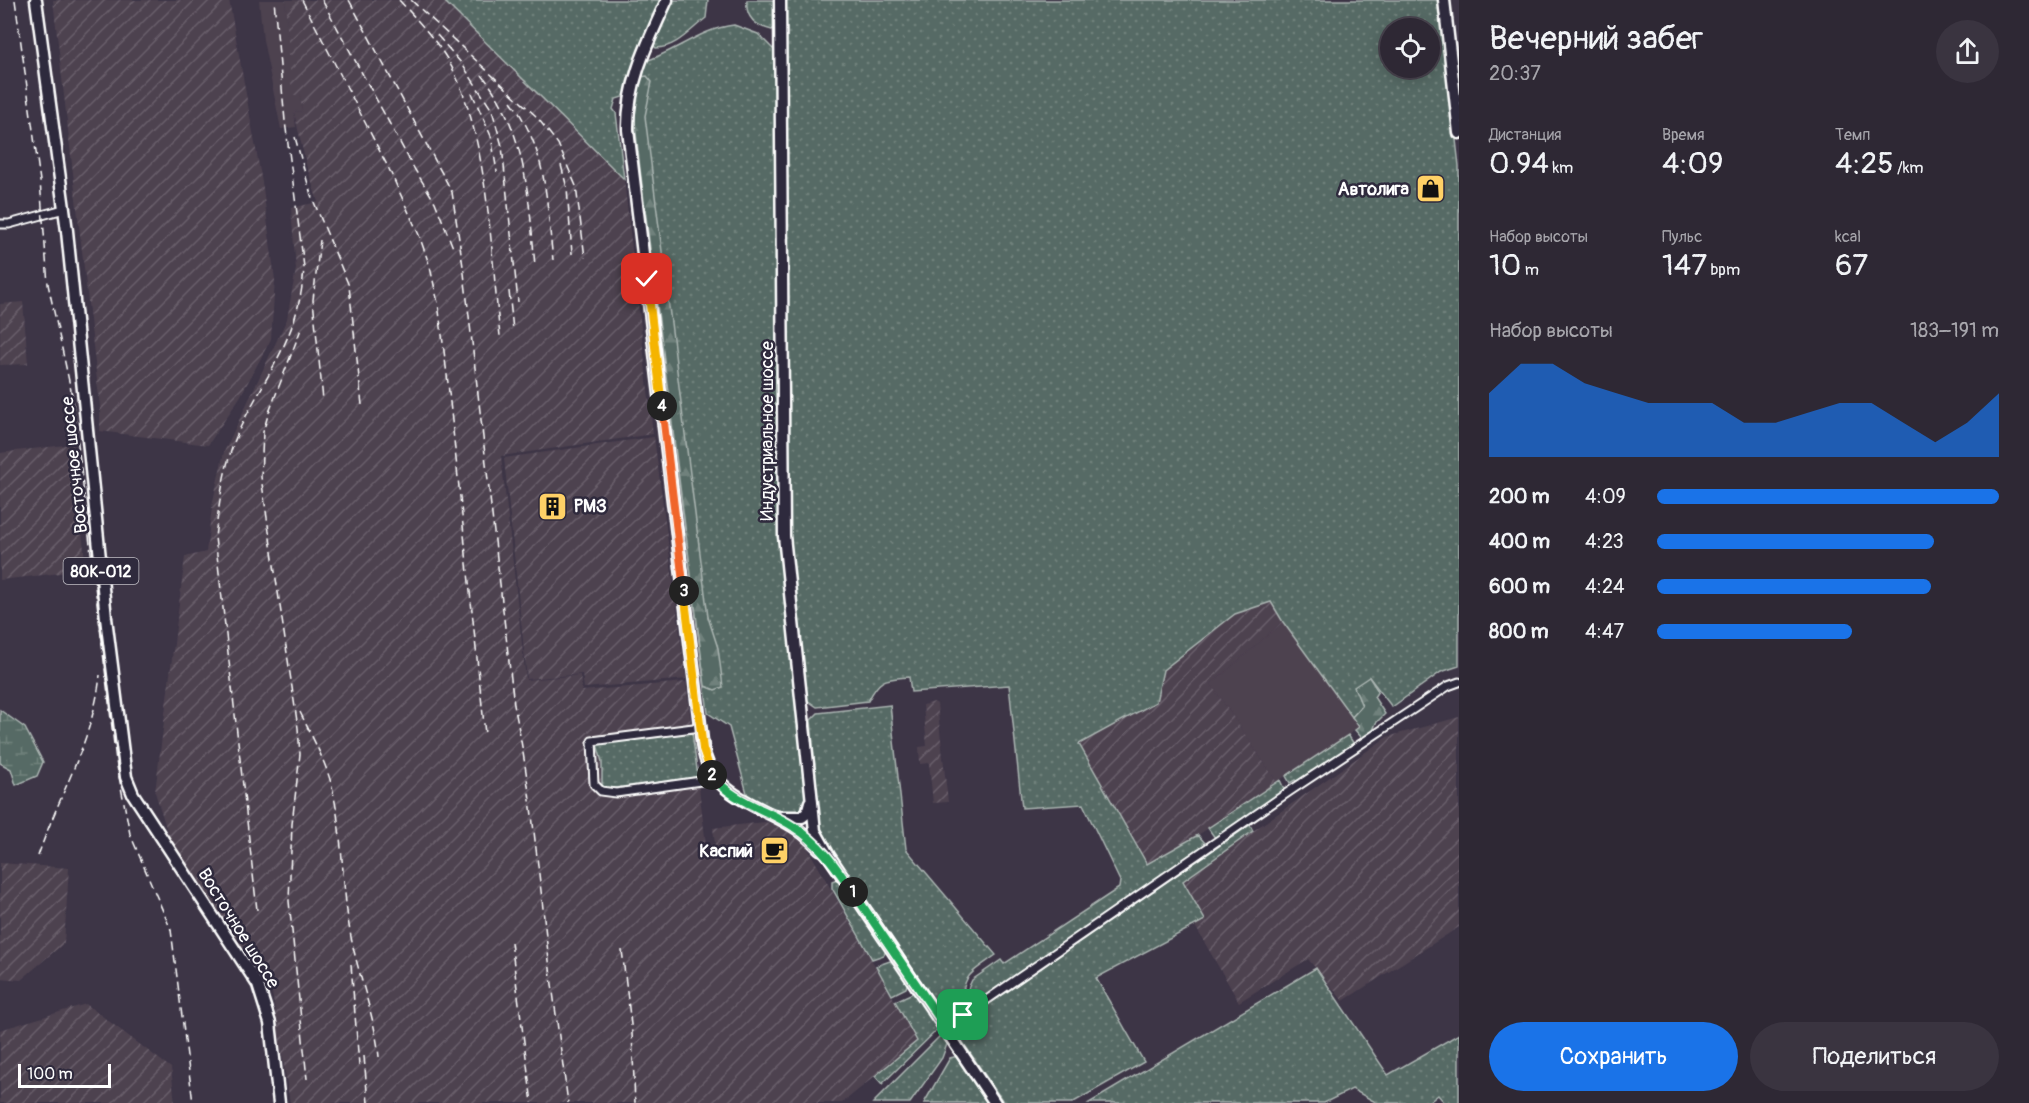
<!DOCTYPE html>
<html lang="ru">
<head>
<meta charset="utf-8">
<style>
  :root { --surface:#2e2834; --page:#3a3440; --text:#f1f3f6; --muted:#a7a6ac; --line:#49444f; --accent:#1a73e8 }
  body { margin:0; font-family:Pangolin,sans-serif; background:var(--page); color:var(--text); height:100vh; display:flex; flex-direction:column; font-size:22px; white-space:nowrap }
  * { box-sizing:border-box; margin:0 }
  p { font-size:20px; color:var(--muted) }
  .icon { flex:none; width:33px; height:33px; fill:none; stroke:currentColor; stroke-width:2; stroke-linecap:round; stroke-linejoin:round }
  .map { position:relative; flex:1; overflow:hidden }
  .details { display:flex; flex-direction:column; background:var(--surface); width:570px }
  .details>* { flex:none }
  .fabs { position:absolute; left:1380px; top:18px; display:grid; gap:12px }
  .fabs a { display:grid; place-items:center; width:60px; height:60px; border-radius:50%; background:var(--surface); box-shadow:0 3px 15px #0003,0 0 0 2px var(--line); font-size:30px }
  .scale { position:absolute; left:18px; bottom:15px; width:93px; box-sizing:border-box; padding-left:6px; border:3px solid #fff; border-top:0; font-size:16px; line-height:21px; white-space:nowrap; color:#fff; -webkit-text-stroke:4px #2f2a3d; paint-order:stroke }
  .pin { position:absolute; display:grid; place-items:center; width:51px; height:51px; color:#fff; margin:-26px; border-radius:12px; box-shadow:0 3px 9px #0006 }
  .km { position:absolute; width:30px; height:30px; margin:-15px; border-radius:50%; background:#222; color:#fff; font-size:16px; line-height:30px; text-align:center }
  .round { display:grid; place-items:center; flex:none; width:63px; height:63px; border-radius:32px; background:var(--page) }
  .overview { display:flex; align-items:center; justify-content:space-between; height:102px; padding:0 30px }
  h1 { font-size:33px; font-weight:600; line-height:45px }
  .stats { display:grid; grid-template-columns:repeat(3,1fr); gap:9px; height:102px; padding:6px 30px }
  .stats div { display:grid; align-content:center }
  .stats b { font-size:30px; font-weight:600 }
  .stats small { font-size:16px; font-weight:400 }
  .stats p { font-size:16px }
  .chart { height:168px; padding:12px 30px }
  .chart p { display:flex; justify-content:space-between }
  .chart svg { width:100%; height:108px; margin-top:6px; fill:var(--accent); opacity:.7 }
  .primary-button { display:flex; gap:12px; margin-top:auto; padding:12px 30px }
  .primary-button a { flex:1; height:69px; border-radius:36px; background:var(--accent); color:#fff; font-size:24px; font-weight:600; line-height:69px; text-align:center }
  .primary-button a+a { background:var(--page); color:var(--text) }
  ul { padding:0 30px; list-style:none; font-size:20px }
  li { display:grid; grid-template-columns:96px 72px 1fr; align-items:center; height:45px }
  li i { height:15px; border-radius:8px; background:var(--accent) }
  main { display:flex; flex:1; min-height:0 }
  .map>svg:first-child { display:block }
</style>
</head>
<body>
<main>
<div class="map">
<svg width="1459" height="1103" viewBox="0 0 1459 1103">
  <defs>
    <pattern id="industrial-furrows" width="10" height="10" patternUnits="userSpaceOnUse" patternTransform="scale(1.5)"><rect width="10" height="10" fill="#4e4250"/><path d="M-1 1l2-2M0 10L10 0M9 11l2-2" fill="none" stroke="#695e6a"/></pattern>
    <pattern id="green-dots" width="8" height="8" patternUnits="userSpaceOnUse" patternTransform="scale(1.5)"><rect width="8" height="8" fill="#576b65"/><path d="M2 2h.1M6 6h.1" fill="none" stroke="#70817c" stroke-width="1.8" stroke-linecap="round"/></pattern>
    <pattern id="forest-firs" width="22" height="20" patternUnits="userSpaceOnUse" patternTransform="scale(1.5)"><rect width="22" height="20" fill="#576b65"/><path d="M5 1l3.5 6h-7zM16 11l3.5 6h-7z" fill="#70817c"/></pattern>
    <pattern id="wetland-marsh" width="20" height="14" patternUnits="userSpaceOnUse" patternTransform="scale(1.5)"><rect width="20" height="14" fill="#576b65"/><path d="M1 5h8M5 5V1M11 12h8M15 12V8" fill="none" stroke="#70817c"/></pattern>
  </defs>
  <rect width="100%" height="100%" fill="#3d3546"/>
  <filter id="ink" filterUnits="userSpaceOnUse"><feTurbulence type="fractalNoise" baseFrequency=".0167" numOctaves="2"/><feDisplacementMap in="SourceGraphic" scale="12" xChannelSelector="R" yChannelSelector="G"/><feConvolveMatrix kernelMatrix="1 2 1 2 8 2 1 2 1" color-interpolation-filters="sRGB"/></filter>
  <g filter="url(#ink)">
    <path fill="#4e4250" d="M259,0H285L293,95L300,94L302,111L294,112L296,127L281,129L263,40Z
      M1283,622L1360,727L1277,782L1211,684Z"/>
    <path fill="url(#industrial-furrows)" d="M53,0H229L263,188L275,280L271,339L240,397L208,445L100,431V406Z
      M285,0H443L624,179L653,434L501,456L526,680L580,675L582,691L686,682L706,845L715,844L713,828L765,822L783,826L804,842L918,1041L842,1103H290L270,980L253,946L245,952L169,837L155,792L185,557L206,552L213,501L224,452L287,319L296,269L291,208L318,202L306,164L294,112L302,111L300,95H292Z
      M23,302L28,364L0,365V304Z
      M654,437L686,679L584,688L582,674L527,679L504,458Z
      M73,444L86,570L0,580V453Z
      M1271,601L1283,622L1211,684L1277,782L1198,835L1148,865L1079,744L1156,702L1163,670L1235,614Z
      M934,702L937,704L948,802L933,803L929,763L920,764L919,747L927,746L923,705Z
      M1459,717V927L1343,1001L1308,959L1239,1002L1195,926L1205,920L1182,881L1387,737Z
      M0,863L69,868L64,943L21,980L0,978Z
      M86,1004L171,1068L175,1103H0V1030Z"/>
    <path fill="url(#green-dots)" stroke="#abb5b2" stroke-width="1.5" fill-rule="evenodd" d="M443,0H661L626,96L616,99L613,109L616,113L624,179Z
      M669,0H708L706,18C690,30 676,48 656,48L652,44Z
      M747,0H777V25L772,30C755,26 745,17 747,0Z
      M784,0H1440L1459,166V666L1441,672L1392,707L1369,677L1362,706L1352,717L1283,622L1271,602L1235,614L1163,670L1156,702L1079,744L1147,864L1198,835L1206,844L976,1002L969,999L967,991L972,980L1001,960L1004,964L1119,888L1120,881L1083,804L1022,808L1009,685L911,692L909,677C884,679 880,678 868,701L817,707L807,700L789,524ZM1390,28H1430V68H1390Z
      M734,25L758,34L776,52L781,532L808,797L802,812L792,814L771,807L748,797L729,727L708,713L634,115L646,61C676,51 703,28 734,25Z
      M890,705L906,849L996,955C967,976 963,974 961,1011L957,1016L942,1012L935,1004L825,844L820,831L811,720L818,713Z
      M692,732L698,777L607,789L602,785V762L597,744Z
      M1348,735L1354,744L1298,783L1295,780L1290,783L1286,776Z
      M1280,780L1284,789L1281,794L1215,838L1208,828Z
      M1250,825L1253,831L1183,881L1205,920L1096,978L1144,1062L1072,1103H1004L962,1041L960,1031L964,1020Z
      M837,879L886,950L884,955L872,959L832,888V881Z
      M890,961L895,963L908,981L906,988L892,995L876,966Z
      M1316,968L1388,1075L1459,1034V1103H1445L1438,1095L1428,1103H1377L1352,1089L1324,1103H1089Z
      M915,992L938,1029L882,1084L875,1076L917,1041L895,1001Z
      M941,1035L947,1044L942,1058L910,1103H873Z
      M958,1056L991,1103H924L950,1058Z"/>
    <path fill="url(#forest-firs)" stroke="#abb5b2" stroke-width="1.5" d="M647,76L652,82L645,116L708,617L718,648L723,687L715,690L705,686L640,169L634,115L641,77Z
      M1369,677L1378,691L1374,697L1385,714L1376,723L1372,733L1362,738L1355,730L1359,727L1352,717L1362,706L1354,687Z"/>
    <path fill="url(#wetland-marsh)" stroke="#abb5b2" stroke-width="1.5" d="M0,710L25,728L43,762L37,776L16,785L11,769L0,763Z"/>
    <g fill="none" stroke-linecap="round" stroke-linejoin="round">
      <defs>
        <path id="street" d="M0,224H9L64,209
          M701,727L592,741L594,784L601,791L616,793L715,779
          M946,1028L1290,791L1448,686L1459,682"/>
        <path id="secondary" d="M667,0C648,42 627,83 628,130L703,749C712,794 755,804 791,825C802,831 811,840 820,849
          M780,0L784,536L815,831L829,856L995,1103
          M1444,0L1459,133
          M782,817H802L807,813L810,802"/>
        <path id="primary" d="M36,0L67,231L106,618L126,777L133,794L258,985L270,1023L279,1103"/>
      </defs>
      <use href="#street" stroke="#fff" stroke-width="11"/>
      <use href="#secondary" stroke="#fff" stroke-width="15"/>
      <use href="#primary" stroke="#fff" stroke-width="15"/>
      <use href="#street" stroke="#2f2a3d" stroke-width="7"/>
      <use href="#secondary" stroke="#2f2a3d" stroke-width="10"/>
      <use href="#primary" stroke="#2f2a3d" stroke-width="10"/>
      <path stroke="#fff" stroke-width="1.5" stroke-dasharray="9 4.5" stroke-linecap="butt" d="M15,0L40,181L48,284L72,395L77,436L116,761L130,834L171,930L193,1103
        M302,0L389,169L419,235L430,267L438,303L448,383L485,734
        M322,0L415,170L435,202L454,250
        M349,0L452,192L464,273L514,705C528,770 534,834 542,899C549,968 559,1035 568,1103
        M399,0C419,22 444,48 456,76C489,150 491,255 500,336
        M411,0L536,116L558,144L576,186L585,258
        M437,35L462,64L492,110L502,146L518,302
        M482,75C526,129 529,199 535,266
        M472,93L491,136L497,172
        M511,101C548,152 546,200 553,260
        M295,137L311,195L349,286L362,405
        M561,165L567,188L572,254
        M320,240L313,300L323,400
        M509,291L513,330
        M301,329L268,415L263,432L261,477L298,728L300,754L292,824L289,901L307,1079
        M300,712C311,735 324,758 331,783C344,835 341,889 352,942C360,980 375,1018 379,1057
        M38,856C59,794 93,742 100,675
        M257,910L215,537C220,499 224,461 241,426C270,368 300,334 304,267L285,121L274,0
        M511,942L532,1103
        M622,950L632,1033L635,1103
        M351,964L359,1065
        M364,1056L368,1103"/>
    </g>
  </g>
  <g fill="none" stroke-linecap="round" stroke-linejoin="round" filter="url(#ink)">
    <defs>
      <path id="split-1" d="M853,892L946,1028L963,1015"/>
      <path id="split-2" d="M712,775C732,802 767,809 794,827C820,843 836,867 853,892"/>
      <path id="split-3" d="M684,591L703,749L712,775"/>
      <path id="split-4" d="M662,406L684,591"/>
      <path id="split-5" d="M647,279L662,406"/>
    </defs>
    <use href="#split-1" stroke="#fff" stroke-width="12"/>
    <use href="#split-2" stroke="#fff" stroke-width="12"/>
    <use href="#split-3" stroke="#fff" stroke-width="12"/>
    <use href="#split-4" stroke="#fff" stroke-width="12"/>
    <use href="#split-5" stroke="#fff" stroke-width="12"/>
    <use href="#split-1" stroke="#22a559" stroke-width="8"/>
    <use href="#split-2" stroke="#22a559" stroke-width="8"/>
    <use href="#split-3" stroke="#f5b400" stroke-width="8"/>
    <use href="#split-4" stroke="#f0652b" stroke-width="8"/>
    <use href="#split-5" stroke="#f5b400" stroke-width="8"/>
  </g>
  <defs>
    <symbol id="shop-square" viewBox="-11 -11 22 22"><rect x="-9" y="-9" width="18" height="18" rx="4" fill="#ffd166" stroke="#2f2a3d"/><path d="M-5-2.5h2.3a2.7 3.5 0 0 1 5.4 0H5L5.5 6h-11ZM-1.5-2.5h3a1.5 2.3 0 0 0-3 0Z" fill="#111"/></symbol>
    <symbol id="building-square" viewBox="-11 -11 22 22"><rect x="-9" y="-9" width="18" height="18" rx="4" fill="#ffd166" stroke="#2f2a3d"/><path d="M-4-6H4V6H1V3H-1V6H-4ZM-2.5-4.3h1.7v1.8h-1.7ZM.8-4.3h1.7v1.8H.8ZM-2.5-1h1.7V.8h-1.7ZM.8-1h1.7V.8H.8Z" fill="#111"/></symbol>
    <symbol id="cafe-square" viewBox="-11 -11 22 22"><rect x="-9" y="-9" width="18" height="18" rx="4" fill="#ffd166" stroke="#2f2a3d"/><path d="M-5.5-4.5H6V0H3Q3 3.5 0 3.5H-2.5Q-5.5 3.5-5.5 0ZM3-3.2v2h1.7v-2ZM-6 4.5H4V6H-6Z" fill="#111"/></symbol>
  </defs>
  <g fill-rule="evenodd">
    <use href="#shop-square" x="1414" y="172" width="33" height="33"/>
    <use href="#building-square" x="536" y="490" width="33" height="33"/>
    <use href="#cafe-square" x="758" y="834" width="33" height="33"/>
  </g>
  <g text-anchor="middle" stroke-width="5" stroke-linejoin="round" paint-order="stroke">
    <rect fill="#2f2a3d" stroke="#c1bfc5" stroke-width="1.5" x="63.5" y="558" width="75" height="26" rx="4.5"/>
    <g font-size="16" font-weight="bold" fill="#fff">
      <text x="101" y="577">80К-012</text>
    </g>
    <g font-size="18" font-weight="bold" fill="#fff" stroke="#2f2a3d" text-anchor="end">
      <text x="1409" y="195">Автолига</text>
      <text x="574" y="512" text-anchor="start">РМЗ</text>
      <text x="753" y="857">Каспий</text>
    </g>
    <g font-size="18" fill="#fff" stroke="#2f2a3d">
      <text transform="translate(767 431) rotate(-90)" y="6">Индустриальное шоссе</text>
      <text transform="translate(74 465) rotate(-96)" y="6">Восточное шоссе</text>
      <text transform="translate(239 928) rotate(58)" y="6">Восточное шоссе</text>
    </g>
  </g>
</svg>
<div class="fabs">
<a><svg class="icon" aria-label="locate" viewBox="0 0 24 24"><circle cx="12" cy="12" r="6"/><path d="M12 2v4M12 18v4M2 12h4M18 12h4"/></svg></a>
</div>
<div class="scale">100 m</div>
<div class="pin" style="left:963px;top:1015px;background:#1e9e55"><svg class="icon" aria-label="arrive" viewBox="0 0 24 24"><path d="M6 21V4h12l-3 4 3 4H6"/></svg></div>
<div class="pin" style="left:647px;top:279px;background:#d93025"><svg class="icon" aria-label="check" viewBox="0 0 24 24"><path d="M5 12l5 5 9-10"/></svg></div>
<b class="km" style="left:853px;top:892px">1</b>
<b class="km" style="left:712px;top:775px">2</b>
<b class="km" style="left:684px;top:591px">3</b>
<b class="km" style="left:662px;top:406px">4</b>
</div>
<section class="details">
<div class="overview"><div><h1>Вечерний забег</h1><p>20:37</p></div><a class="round"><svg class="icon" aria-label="share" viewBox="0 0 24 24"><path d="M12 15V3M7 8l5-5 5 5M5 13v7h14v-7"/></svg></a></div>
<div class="stats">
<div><p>Дистанция</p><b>0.94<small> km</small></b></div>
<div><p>Время</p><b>4:09</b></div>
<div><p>Темп</p><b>4:25<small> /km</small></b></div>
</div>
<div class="stats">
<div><p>Набор высоты</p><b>10<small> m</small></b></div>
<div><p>Пульс</p><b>147<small> bpm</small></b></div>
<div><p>kcal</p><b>67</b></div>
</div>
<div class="chart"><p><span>Набор высоты</span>183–191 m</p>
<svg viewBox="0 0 160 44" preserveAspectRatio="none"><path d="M0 44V18L10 6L20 6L30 14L40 18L50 22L60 22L70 22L80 30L90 30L100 26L110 22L120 22L130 30L140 38L150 30L160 18V44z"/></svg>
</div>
<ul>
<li><b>200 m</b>4:09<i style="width:100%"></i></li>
<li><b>400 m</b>4:23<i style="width:81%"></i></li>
<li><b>600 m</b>4:24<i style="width:80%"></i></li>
<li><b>800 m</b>4:47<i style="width:57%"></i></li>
</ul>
<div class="primary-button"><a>Сохранить</a><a>Поделиться</a></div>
</section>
</main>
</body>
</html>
